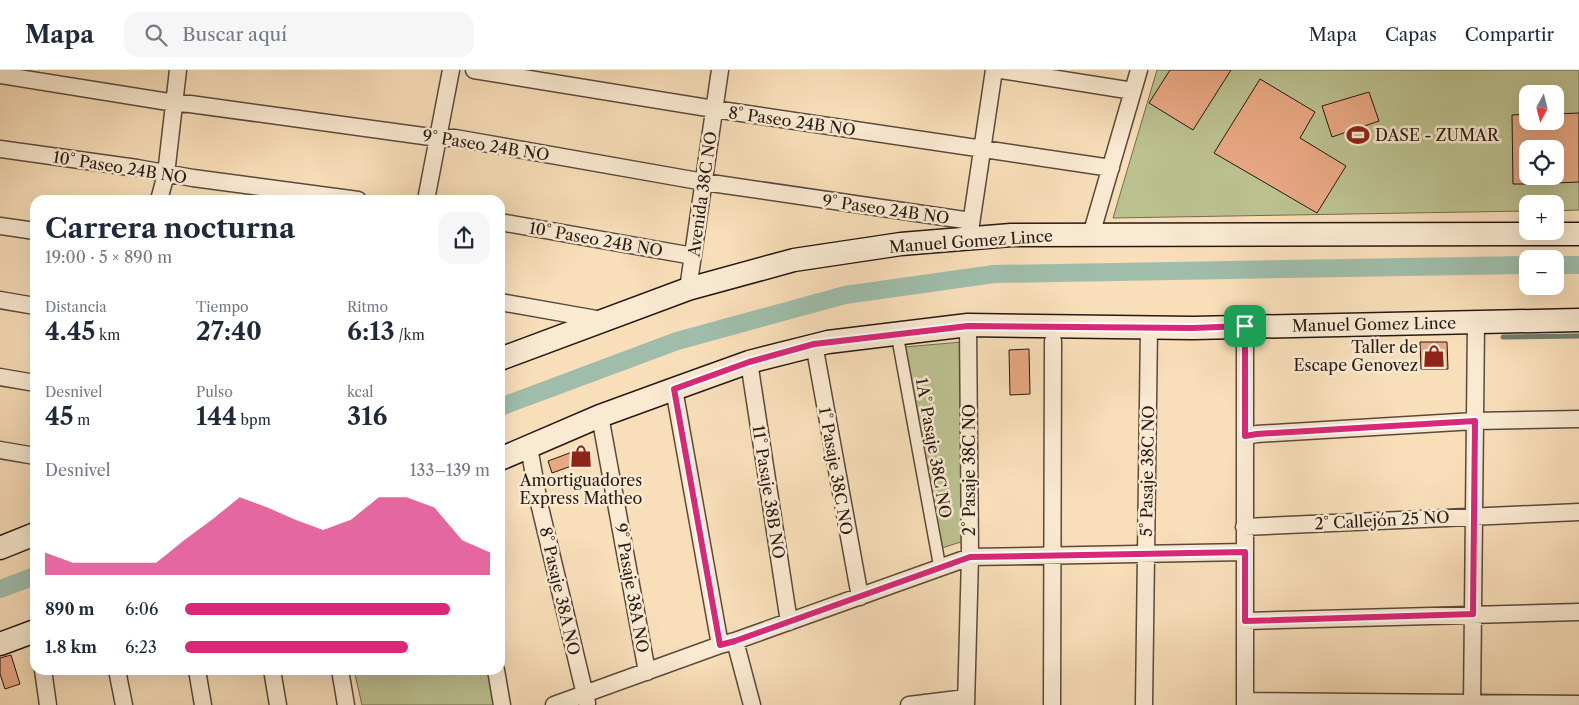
<!DOCTYPE html>
<html lang="es">
<head>
<meta charset="utf-8">
<style>
  :root { --surface:#fff; --page:#f6f6f7; --text:#1f2937; --muted:#747a83; --line:#e0e1e3; --accent:#db2777 }
  body { margin:0; font-family:"Libre Caslon Text",serif; background:var(--page); color:var(--text); height:100vh; display:flex; flex-direction:column; font-size:19px; white-space:nowrap }
  * { box-sizing:border-box; margin:0 }
  p { font-size:16px; color:var(--muted) }
  .icon { flex:none; width:28px; height:28px; fill:none; stroke:currentColor; stroke-width:2; stroke-linecap:round; stroke-linejoin:round }
  .map { position:relative; flex:1; overflow:hidden }
  .side { position:absolute; left:30px; top:125px; width:475px; height:480px; display:flex; flex-direction:column; background:var(--surface); border-radius:15px; box-shadow:0 5px 20px #0002 }
  .side>* { flex:none }
  .needle { width:32px; rotate:187deg }
  .fabs { position:absolute; left:1519px; top:15px; display:grid; gap:10px }
  .fabs a { display:grid; place-items:center; width:45px; height:45px; border-radius:10px; background:var(--surface); box-shadow:0 5px 20px #0002; font-size:25px }
  .pin { position:absolute; display:grid; place-items:center; width:42px; height:42px; color:#fff; margin:-21px; border-radius:10px; box-shadow:0 2px 8px #0006 }
  .round { display:grid; place-items:center; flex:none; width:52px; height:52px; border-radius:15px; background:var(--page) }
  .headline { display:flex; align-items:center; justify-content:space-between; height:85px; padding:0 15px }
  h1 { font-size:28px; font-weight:700; line-height:38px }
  .stats { display:grid; grid-template-columns:repeat(3,1fr); gap:8px; height:85px; padding:5px 15px }
  .stats div { display:grid; align-content:center }
  .stats b { font-size:25px; font-weight:700 }
  .stats small { font-size:14px; font-weight:400 }
  .stats p { font-size:14px }
  .chart { height:140px; padding:10px 15px }
  .chart p { display:flex; justify-content:space-between }
  .chart svg { width:100%; height:90px; margin-top:5px; fill:var(--accent); opacity:.7 }
  ul { padding:0 15px; list-style:none; font-size:16px }
  li { display:grid; grid-template-columns:80px 60px 1fr; align-items:center; height:38px }
  li i { height:12px; border-radius:6px; background:var(--accent) }
  header { display:flex; align-items:center; gap:30px; box-sizing:border-box; height:70px; padding:0 25px; background:var(--surface); border-bottom:1px solid var(--line) }
  header strong { font-size:24px }
  nav { display:flex; gap:28px; margin-inline-start:auto; font-size:18px }
  .search { width:350px; height:45px; background:var(--page); display:flex; align-items:center; gap:12px; box-sizing:border-box; padding:0 18px; border-radius:15px; color:var(--muted); font-size:19px }
  .map>svg:first-child { display:block }
</style>
</head>
<body>
<header>
<strong>Mapa</strong>
<div class="search"><svg class="icon" aria-label="search" viewBox="0 0 24 24"><circle cx="10" cy="10" r="6"/><path d="M15 15l6 6"/></svg>Buscar aquí</div>
<nav><a>Mapa</a><a>Capas</a><a>Compartir</a></nav>
</header>
<div class="map">
<svg width="1579" height="635" viewBox="0 0 1579 635">
  <rect width="100%" height="100%" fill="#f8deb9"/>
  <filter id="stains"><feTurbulence type="fractalNoise" baseFrequency=".004" numOctaves="4"/><feColorMatrix values="0 0 0 0 .2 0 0 0 0 .09 0 0 0 0 .02 0 0 0 .5 -.17"/></filter>
  <radialGradient id="worn" r=".72"><stop offset=".6" stop-color="#630" stop-opacity="0"/><stop offset="1" stop-color="#630" stop-opacity=".3"/></radialGradient>
  <path fill="#bcc190" stroke="#716d52" fill-rule="evenodd" d="M1157,0H1579V140L1555,141V134H1528L1527,141L1113,148ZM1528,24H1555V51H1528ZM1528,79H1555V106H1528Z
    M962,272L967,470L942,478L904,277Z
    M354,600H493L500,635H362Z"/>
  <g fill="none" stroke-linecap="round" stroke-linejoin="round">
    <path stroke="#6f7b6e" stroke-width="5" d="M1503,267L1579,266"/>
    <path stroke="#9fbdaa" stroke-width="18" d="M1555,195H1579
      M500,337L677,271L845,225L994,204L1528,195
      M0,519L35,506"/>
  </g>
  <path fill="#e8a883" stroke="#261913" d="M1170,0H1231L1193,60L1149,33Z
    M1260,9L1315,42L1300,68L1346,96L1317,143L1214,83Z
    M1369,22L1379,51L1332,67L1322,36Z
    M1579,43V112L1555,113V79H1528V114H1513L1512,45L1528,44V51H1555V44Z
    M1420,272H1447L1448,299H1421Z
    M1029,279L1030,324L1010,325L1009,280Z
    M583,378L588,390L552,403L548,391Z
    M11,585L20,614L5,619L0,604V588Z"/>
  <g fill="none" stroke-linecap="round" stroke-linejoin="round">
    <defs>
      <path id="pedestrian" d="M897,264L940,498"/>
      <path id="minor" d="M474,0L714,39L1111,98
        M1001,0L1133,21
        M0,5L175,33L190,34L438,68H455L704,112L971,151
        M0,79L137,98L193,108L358,130
        M159,130L166,104L178,0
        M426,130L451,0
        M500,152L693,186
        M0,156L35,161
        M970,161L994,0
        M1091,165L1139,0
        M688,219L720,0
        M0,230L35,236
        M500,232L602,250
        M814,274L860,527
        M749,292L789,552
        M0,307L35,313
        M674,319L720,575
        M600,346L647,602
        M1245,366L1257,364L1475,351L1579,349
        M529,377L539,433L587,633
        M0,380L35,386
        M1244,457L1579,442
        M1245,551L1579,542
        M735,571L752,635
        M43,600L48,635
        M117,600L124,635
        M197,600L203,635
        M272,600L278,635
        M340,600L346,635
        M496,600L502,635
        M1245,631L1579,634
        M554,635L720,575L735,571L970,487L1245,482
        M909,635L966,628
        M966,635L970,487L968,255
        M1052,635L1053,271
        M1144,635L1149,257
        M1245,635V256
        M1472,635L1476,253"/>
      <path id="secondary" d="M500,289L688,219L794,190L901,174L1011,165L1579,164
        M500,389L600,346L674,319L749,292L828,272L968,255L1193,258L1579,250
        M0,478L35,464
        M0,574L35,561"/>
    </defs>
    <use href="#pedestrian" stroke="#5a4a3c" stroke-width="14"/>
    <use href="#minor" stroke="#5a4a3c" stroke-width="19"/>
    <use href="#secondary" stroke="#261913" stroke-width="25"/>
    <use href="#pedestrian" stroke="#faead2" stroke-width="11"/>
    <use href="#minor" stroke="#faead2" stroke-width="16"/>
    <use href="#secondary" stroke="#faead2" stroke-width="22"/>
  </g>
  <g fill="none" stroke-linecap="round" stroke-linejoin="round">
    <defs>
      <path id="route" d="M968,256L1193,258L1245,256V366L1257,364L1475,351L1473,544L1245,551V482L970,487L735,571L720,575L674,319L749,292L814,274Z"/>
    </defs>
    <use href="#route" stroke="#fff" stroke-width="10"/>
    <use href="#route" stroke="#db2777" stroke-width="6"/>
  </g>
  <defs>
    <symbol id="stadium-bare" viewBox="-9 -9 18 18"><path d="M0-5a6.5 5 0 1 0 0 10a6.5 5 0 1 0 0-10ZM-3.5-1.8h7v3.6h-7Z" fill="#8f2418" stroke="#faead2" stroke-width="2.5" paint-order="stroke"/></symbol>
    <symbol id="shop-bare" viewBox="-9 -9 18 18"><path d="M-5-2.5h2.3a2.7 3.5 0 0 1 5.4 0H5L5.5 6h-11ZM-1.5-2.5h3a1.5 2.3 0 0 0-3 0Z" fill="#8f2418" stroke="#faead2" stroke-width="2.5" paint-order="stroke"/></symbol>
  </defs>
  <g fill-rule="evenodd">
    <use href="#stadium-bare" x="1342" y="49" width="32" height="32"/>
    <use href="#shop-bare" x="1418" y="270" width="32" height="32"/>
    <use href="#shop-bare" x="565" y="370" width="32" height="32"/>
  </g>
  <g text-anchor="middle" stroke-width="5" stroke-linejoin="round" paint-order="stroke">
    <g font-size="16" fill="#261913" stroke="#faead2">
      <text transform="translate(792 51) rotate(8)" y="6">8° Paseo 24B NO</text>
      <text transform="translate(486 75) rotate(9)" y="6">9° Paseo 24B NO</text>
      <text transform="translate(120 97) rotate(9)" y="6">10° Paseo 24B NO</text>
      <text transform="translate(702 124) rotate(-82)" y="6">Avenida 38C NO</text>
      <text transform="translate(886 139) rotate(8)" y="6">9° Paseo 24B NO</text>
      <text transform="translate(596 169) rotate(10)" y="6">10° Paseo 24B NO</text>
      <text transform="translate(971 171) rotate(-4)" y="6">Manuel Gomez Lince</text>
      <text transform="translate(1374 254) rotate(-1)" y="6">Manuel Gomez Lince</text>
      <text transform="translate(934 378) rotate(80)" y="6">1A° Pasaje 38C NO</text>
      <text transform="translate(969 400) rotate(-90)" y="6">2° Pasaje 38C NO</text>
      <text transform="translate(836 401) rotate(80)" y="6">1° Pasaje 38C NO</text>
      <text transform="translate(1147 401) rotate(-89)" y="6">5° Pasaje 38C NO</text>
      <text transform="translate(769 422) rotate(81)" y="6">11° Pasaje 38B NO</text>
      <text transform="translate(1382 450) rotate(-3)" y="6">2° Callejón 25 NO</text>
      <text transform="translate(632 518) rotate(80)" y="6">9° Pasaje 38A NO</text>
      <text transform="translate(560 521) rotate(77)" y="6">8° Pasaje 38A NO</text>
    </g>
    <g font-size="16" fill="#261913" stroke="#faead2" text-anchor="start">
      <text x="1375" y="71">DASE - ZUMAR</text>
      <text x="1418" y="283" text-anchor="end">Taller de<tspan x="1418" dy="18">Escape Genovez</tspan></text>
      <text x="581" y="416" text-anchor="middle">Amortiguadores<tspan x="581" dy="18">Express Matheo</tspan></text>
    </g>
  </g>
  <rect width="100%" height="100%" filter="url(#stains)"/>
  <rect width="100%" height="100%" fill="url(#worn)"/>
</svg>
<div class="fabs">
<a><svg class="needle" viewBox="-14 -14 28 28"><path d="M0-13l5 13h-10z" fill="#e53935"/><path d="M0 13l5-13h-10z" fill="#747a83"/></svg></a>
<a><svg class="icon" aria-label="locate" viewBox="0 0 24 24"><circle cx="12" cy="12" r="6"/><path d="M12 2v4M12 18v4M2 12h4M18 12h4"/></svg></a>
<a>+</a>
<a>−</a>
</div>
<div class="pin" style="left:1245px;top:256px;background:#1e9e55"><svg class="icon" aria-label="arrive" viewBox="0 0 24 24"><path d="M6 21V4h12l-3 4 3 4H6"/></svg></div>
<section class="side">
<div class="headline"><div><h1>Carrera nocturna</h1><p>19:00 · 5 × 890 m</p></div><a class="round"><svg class="icon" aria-label="share" viewBox="0 0 24 24"><path d="M12 15V3M7 8l5-5 5 5M5 13v7h14v-7"/></svg></a></div>
<div class="stats">
<div><p>Distancia</p><b>4.45<small> km</small></b></div>
<div><p>Tiempo</p><b>27:40</b></div>
<div><p>Ritmo</p><b>6:13<small> /km</small></b></div>
</div>
<div class="stats">
<div><p>Desnivel</p><b>45<small> m</small></b></div>
<div><p>Pulso</p><b>144<small> bpm</small></b></div>
<div><p>kcal</p><b>316</b></div>
</div>
<div class="chart"><p><span>Desnivel</span>133–139 m</p>
<svg viewBox="0 0 160 44" preserveAspectRatio="none"><path d="M0 44V33L10 38L20 38L30 38L40 38L50 27L60 17L70 6L80 11L90 17L100 22L110 17L120 6L130 6L140 11L150 27L160 33V44z"/></svg>
</div>
<ul>
<li><b>890 m</b>6:06<i style="width:87%"></i></li>
<li><b>1.8 km</b>6:23<i style="width:73%"></i></li>
</ul>
</section>
</div>
</body>
</html>
